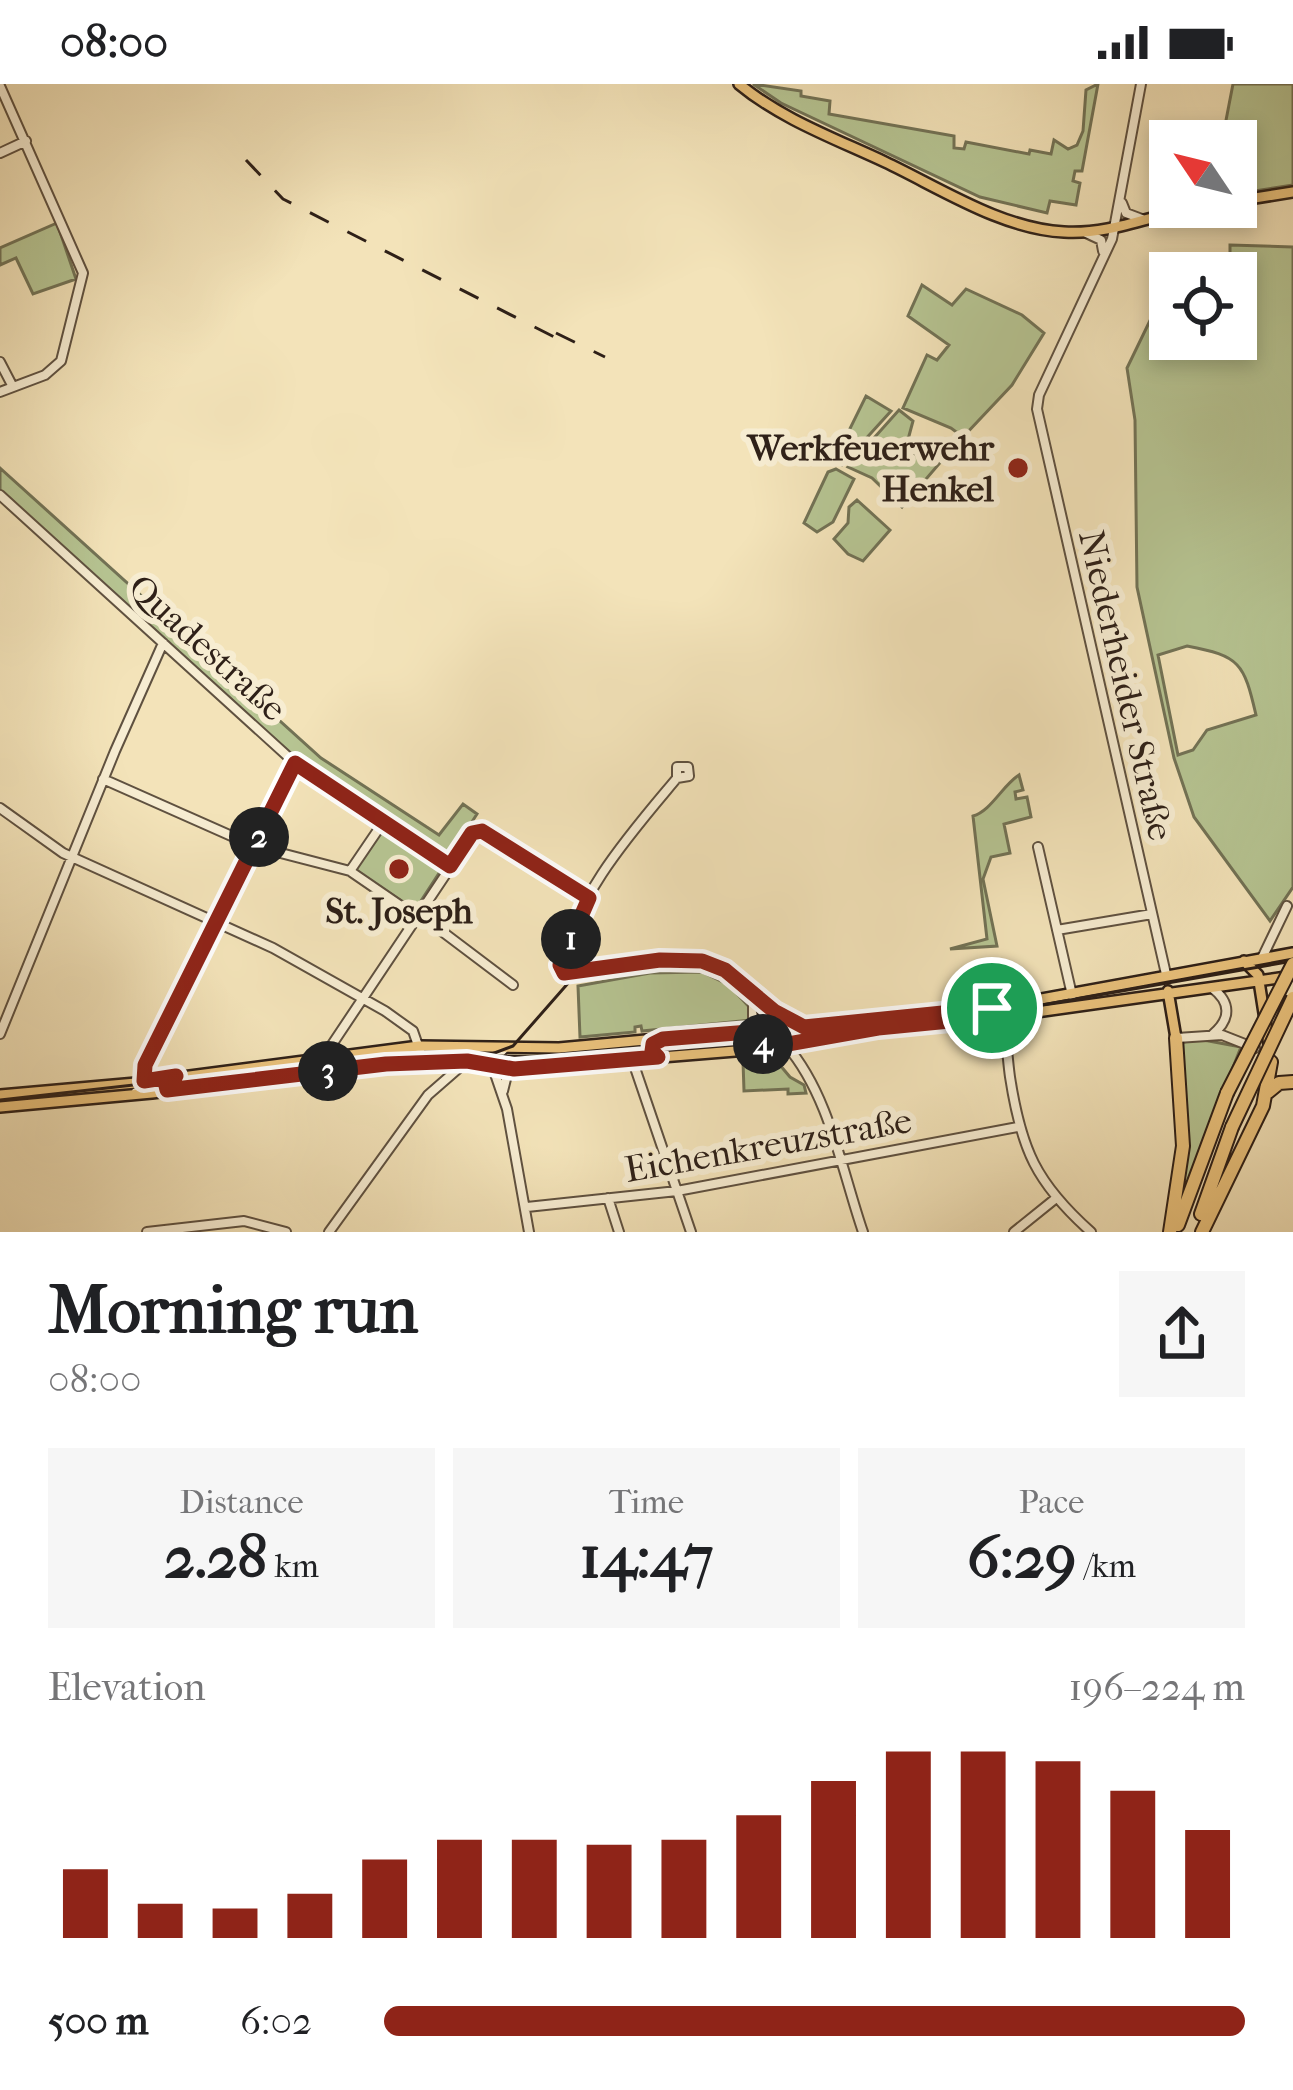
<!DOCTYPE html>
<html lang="en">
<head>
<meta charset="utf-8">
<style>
  :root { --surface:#fff; --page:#f6f6f6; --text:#202124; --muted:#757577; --accent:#8f2418 }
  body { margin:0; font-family:"IM FELL French Canon",serif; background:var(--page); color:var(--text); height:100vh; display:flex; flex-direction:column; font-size:45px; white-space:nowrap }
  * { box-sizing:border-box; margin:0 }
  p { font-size:39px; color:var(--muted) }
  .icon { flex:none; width:66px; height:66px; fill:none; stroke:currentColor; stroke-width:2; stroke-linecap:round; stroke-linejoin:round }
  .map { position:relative; height:1148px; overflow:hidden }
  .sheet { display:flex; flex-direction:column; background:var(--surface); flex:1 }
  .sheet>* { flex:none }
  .needle { width:78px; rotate:305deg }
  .fabs { position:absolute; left:1149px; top:36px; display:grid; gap:24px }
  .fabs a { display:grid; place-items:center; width:108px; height:108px; border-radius:0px; background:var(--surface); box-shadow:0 6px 18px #0003; font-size:60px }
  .pin { position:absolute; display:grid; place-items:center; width:102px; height:102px; color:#fff; margin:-51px; border:6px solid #fff; border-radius:50%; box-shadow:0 3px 12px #0007 }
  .km { position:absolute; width:60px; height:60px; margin:-30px; border-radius:50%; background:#222; color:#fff; font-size:33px; line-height:60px; text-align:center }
  .round { display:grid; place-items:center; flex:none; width:126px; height:126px; border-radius:0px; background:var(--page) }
  .headline { display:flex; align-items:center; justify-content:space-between; height:204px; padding:0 48px }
  h1 { font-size:66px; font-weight:800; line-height:90px }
  .metrics { display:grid; grid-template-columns:repeat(3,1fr); gap:18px; height:204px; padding:12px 48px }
  .metrics div { display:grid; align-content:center; border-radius:0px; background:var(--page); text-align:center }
  .metrics b { font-size:60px; font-weight:800 }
  .metrics small { font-size:33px; font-weight:400 }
  .metrics p { font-size:33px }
  .chart { height:336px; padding:24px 48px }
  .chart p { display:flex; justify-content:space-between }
  .chart svg { width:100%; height:216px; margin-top:12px; stroke:var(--accent); stroke-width:6 }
  ul { padding:0 48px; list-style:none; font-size:39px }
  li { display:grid; grid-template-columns:192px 144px 1fr; align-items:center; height:90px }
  li i { height:30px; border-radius:15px; background:var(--accent) }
  .status { display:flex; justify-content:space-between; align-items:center; height:84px; padding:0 60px; background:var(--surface); direction:ltr }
  .status svg { height:33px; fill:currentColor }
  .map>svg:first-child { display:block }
</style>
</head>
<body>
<div class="status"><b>08:00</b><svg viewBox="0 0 49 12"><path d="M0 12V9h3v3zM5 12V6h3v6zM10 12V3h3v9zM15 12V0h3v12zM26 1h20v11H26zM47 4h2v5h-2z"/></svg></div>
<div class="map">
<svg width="1293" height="1148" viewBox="0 0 1293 1148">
  <rect width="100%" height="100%" fill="#f3e3b9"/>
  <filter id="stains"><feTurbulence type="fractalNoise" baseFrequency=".00167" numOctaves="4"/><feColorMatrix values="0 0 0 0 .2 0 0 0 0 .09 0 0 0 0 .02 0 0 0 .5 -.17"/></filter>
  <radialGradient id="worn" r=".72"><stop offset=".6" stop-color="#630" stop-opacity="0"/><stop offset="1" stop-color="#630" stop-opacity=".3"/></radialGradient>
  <path fill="#b6c492" stroke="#727255" stroke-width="3" fill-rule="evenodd" d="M753,0L801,7V12L830,17L829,30L954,52V64L964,65L966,58L1029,70L1030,66L1051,70L1054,56L1068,65L1077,61L1083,47L1086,6L1098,0L1082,87H1075L1073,97L1080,99L1076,121L1050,117L1047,129L980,113L781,19Z
    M1233,0H1293V101L1236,110V57H1222Z
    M57,139L76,195L33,210L16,174L0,181V164Z
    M1230,161L1293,163V803L1270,837L1194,733L1174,674L1137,503L1135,336L1127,284L1157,222L1170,214V255H1236V189H1213L1230,182ZM1187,562C1240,572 1244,579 1256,631L1207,646L1193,666L1178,671L1158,571Z
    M922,201L952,221L966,205L1022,231L1044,249L1012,301L963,353L951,344L903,324L927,271L937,276L949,261L908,232Z
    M866,312L891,327L842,381L834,377Z
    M899,326L913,337L906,363L917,372L934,356L951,366L902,423L872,394L848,383Z
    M0,384L321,674L439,751L463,720L477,730L450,772L436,768L302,680L0,406Z
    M836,385L854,395L833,438L817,448L804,439L828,388Z
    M857,416L890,446L863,477L848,470L834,455L848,439L849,423Z
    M1019,691L1023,706L1015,708L1016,715L1027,713L1031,733L1004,740L1010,769L991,773L983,795L997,862L950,865L987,855L973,732C991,727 1002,702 1019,691Z
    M383,742L443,783L415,826L353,785Z
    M702,888L729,901L751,925V936L642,947L641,942L635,943V948L580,953L578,902L650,889Z
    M1198,955L1241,963L1183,1110L1186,1032L1179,959Z
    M774,974L790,993L804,1001L806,1009L788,1010V1005L744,1007L743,977Z"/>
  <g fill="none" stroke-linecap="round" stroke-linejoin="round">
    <defs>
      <path id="minor" d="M1141,0L1112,155L1039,311L1037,325L1166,890
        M0,2L83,189L61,277L45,291L0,308
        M0,69L26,57
        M1122,119L1126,129L1142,135
        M1086,149L1101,156L1103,167
        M0,278L13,303
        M0,411L295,679L450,782
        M677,694V683H688L689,692L677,694C631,749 574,812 561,886L570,889C617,883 684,859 727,887C754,905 773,928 803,942
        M103,695L254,762L350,787L417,833
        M0,724L63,769L273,864L385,927L413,947L421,970L429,978
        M1038,763L1072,911
        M350,787L384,737
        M419,830L513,901
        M1057,846L1152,830
        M1262,874L1287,822
        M1212,904C1231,918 1231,935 1213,950
        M998,928C1007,947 1007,972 1010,993C1021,1065 1036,1099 1091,1148
        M753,947V911
        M0,950L115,667L163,559
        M1177,954L1222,951L1255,964
        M786,961C829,1010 842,1087 863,1148
        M505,964L499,970L495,990L507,1025L529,1148
        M756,964C768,957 780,943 775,928
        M323,974L474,748H484L589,814
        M632,975L691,1148
        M503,1007L507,991L514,985
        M136,1008L144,1005L145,981L295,679
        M608,1114L619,1148
        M527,1123L677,1107L1018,1043
        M147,1148L244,1137L286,1148
        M329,1148L428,1011L467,977
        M1014,1148L1055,1115"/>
      <path id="major" d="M739,0C781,35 836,55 885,78C940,104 1002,145 1064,148C1111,151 1154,130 1199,123
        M1236,117L1293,108
        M1244,877L1258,891L1269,961
        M1168,907L1176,954
        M0,1011L136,999L419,962L559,964L992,924L1293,869
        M0,1023L152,1009L386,980L467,977L514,985L760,965L878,944L1001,933L1286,893"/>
      <path id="highway" d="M1268,1008L1279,999L1293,998
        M1201,1130L1232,1043
        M1178,1141L1227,1009
        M1170,1148L1183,1062L1176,954
        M1202,1148L1263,1022L1271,978"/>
    </defs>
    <use href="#minor" stroke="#5f5140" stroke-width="12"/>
    <use href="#major" stroke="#2e2018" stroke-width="14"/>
    <use href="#highway" stroke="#2e2018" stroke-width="16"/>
    <use href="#minor" stroke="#f7edd2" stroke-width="8"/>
    <use href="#major" stroke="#eac27c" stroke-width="9"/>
    <use href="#highway" stroke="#eac27c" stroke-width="12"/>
    <path stroke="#2e2018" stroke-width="3" d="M489,971L513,962L570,897C603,887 680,874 712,886C724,890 734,900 743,908C757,921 763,931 755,949L742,958
      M0,1016L409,970L539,973L784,952L855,939L1036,922L1293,877"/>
    <path stroke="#2e2018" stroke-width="3" stroke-dasharray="21 21" stroke-linecap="butt" d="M246,76L283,115L570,261
      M556,249L605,273"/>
    <defs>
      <path id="highway-bridge" d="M1227,1009L1293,880
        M1232,1043L1293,914"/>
    </defs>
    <use href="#highway-bridge" stroke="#2e2018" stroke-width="16" stroke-linecap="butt"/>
    <use href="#highway-bridge" stroke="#eac27c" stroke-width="12"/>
  </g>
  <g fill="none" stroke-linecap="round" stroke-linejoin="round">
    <defs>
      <path id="route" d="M295,679L450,782L472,749L482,747L589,814L560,881L564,889L660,876L702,877L725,886L774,927L804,943L992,924L1001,932L878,944L760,965L756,964L766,958L773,946L663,955L653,960L652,967L658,973L514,985L467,977L386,980L167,1006L165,998L176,992L144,997L145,981Z"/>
    </defs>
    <use href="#route" stroke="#fff" stroke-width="24"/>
    <use href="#route" stroke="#8f2418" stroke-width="15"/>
  </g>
  <g fill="#8f2418" stroke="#f7edd2" stroke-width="4.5">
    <circle cx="1018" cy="384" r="12"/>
    <circle cx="399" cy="785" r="12"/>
  </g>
  <g text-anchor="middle" stroke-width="12" stroke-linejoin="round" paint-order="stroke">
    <g font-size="36" font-weight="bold" fill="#2e2018" stroke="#f7edd2" text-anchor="end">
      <text x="994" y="376">Werkfeuerwehr<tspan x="994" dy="41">Henkel</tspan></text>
      <text x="399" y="839" text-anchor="middle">St. Joseph</text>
    </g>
    <g font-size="36" fill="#2e2018" stroke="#f7edd2">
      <text transform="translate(208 563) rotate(42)" y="13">Quadestraße</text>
      <text transform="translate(1127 601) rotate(77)" y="13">Niederheider Straße</text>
      <text transform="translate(768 1060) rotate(-10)" y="13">Eichenkreuzstraße</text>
    </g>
  </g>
  <rect width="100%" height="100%" filter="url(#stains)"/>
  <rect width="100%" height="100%" fill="url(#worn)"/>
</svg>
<div class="fabs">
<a><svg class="needle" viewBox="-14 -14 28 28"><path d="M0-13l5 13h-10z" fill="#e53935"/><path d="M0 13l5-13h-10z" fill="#757577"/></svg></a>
<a><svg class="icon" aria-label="locate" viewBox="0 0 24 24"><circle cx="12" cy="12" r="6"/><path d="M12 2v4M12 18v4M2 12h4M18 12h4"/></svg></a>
</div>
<div class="pin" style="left:992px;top:924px;background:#1e9e55"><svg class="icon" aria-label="arrive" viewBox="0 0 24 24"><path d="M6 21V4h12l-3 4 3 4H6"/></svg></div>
<b class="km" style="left:571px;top:855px">1</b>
<b class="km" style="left:259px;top:753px">2</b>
<b class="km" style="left:328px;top:987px">3</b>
<b class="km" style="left:763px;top:960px">4</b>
</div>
<section class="sheet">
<div class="headline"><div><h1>Morning run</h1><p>08:00</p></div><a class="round"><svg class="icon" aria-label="share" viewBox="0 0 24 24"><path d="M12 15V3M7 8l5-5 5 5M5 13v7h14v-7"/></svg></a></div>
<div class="metrics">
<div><p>Distance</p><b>2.28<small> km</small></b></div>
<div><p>Time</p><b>14:47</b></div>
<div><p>Pace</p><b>6:29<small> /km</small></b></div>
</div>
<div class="chart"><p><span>Elevation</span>196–224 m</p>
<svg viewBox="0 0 160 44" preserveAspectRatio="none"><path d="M5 44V30M15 44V37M25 44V38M35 44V35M45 44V28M55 44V24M65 44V24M75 44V25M85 44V24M95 44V19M105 44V12M115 44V6M125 44V6M135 44V8M145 44V14M155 44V22"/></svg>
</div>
<ul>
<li><b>500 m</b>6:02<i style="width:100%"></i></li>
</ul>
</section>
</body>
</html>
